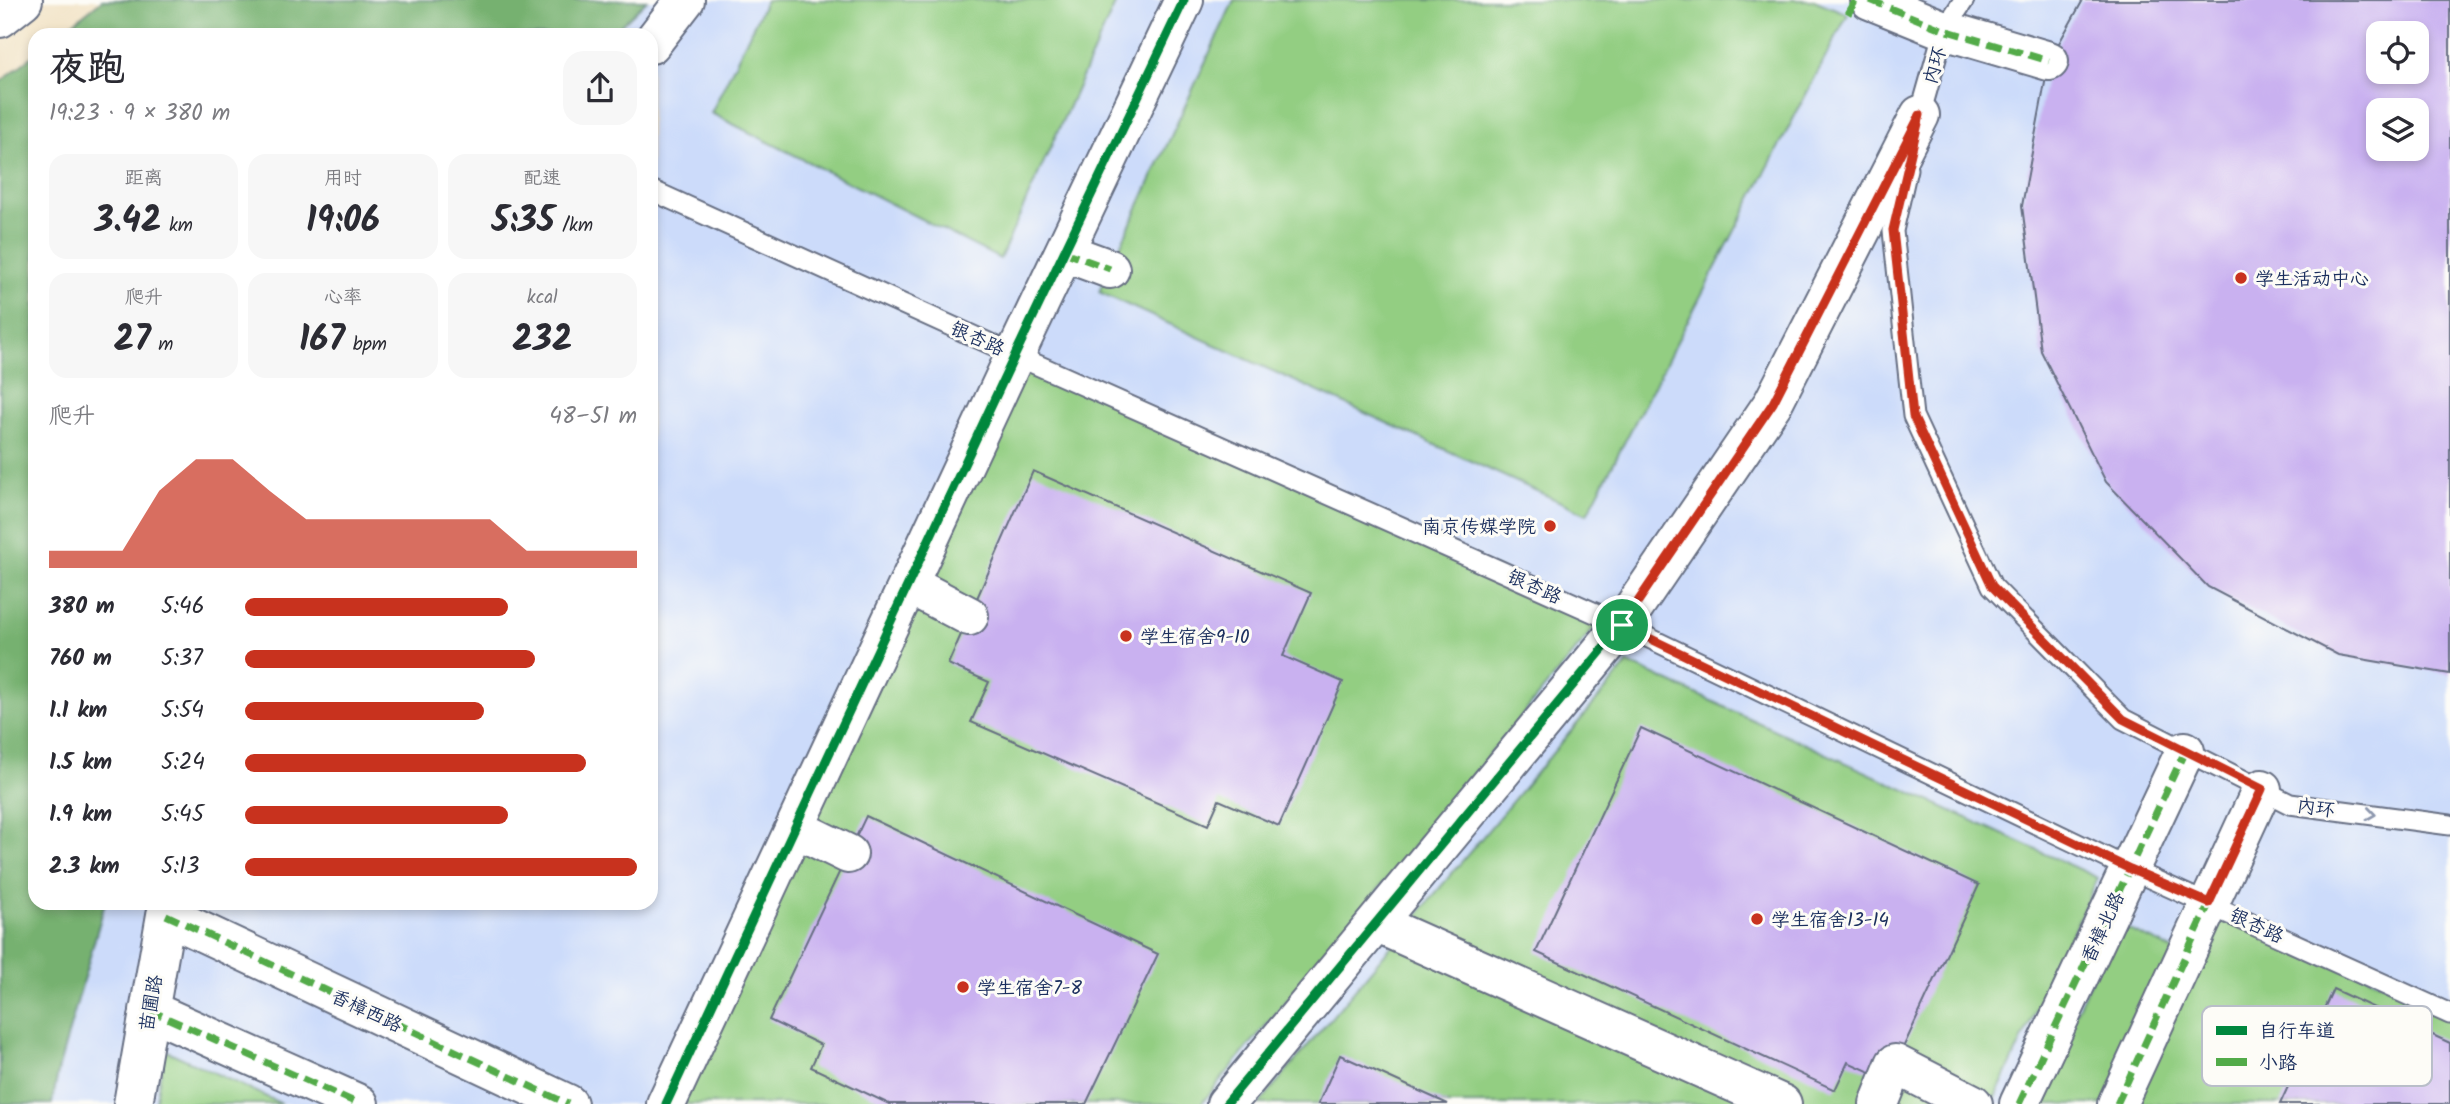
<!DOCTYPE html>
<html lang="zh">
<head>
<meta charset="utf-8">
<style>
  :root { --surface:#fff; --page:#f7f7f7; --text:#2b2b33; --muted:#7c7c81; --accent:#c8321e }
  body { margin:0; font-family:Kalam,"LXGW WenKai TC",sans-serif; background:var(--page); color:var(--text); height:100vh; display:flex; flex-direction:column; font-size:26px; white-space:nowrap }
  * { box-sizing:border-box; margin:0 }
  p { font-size:23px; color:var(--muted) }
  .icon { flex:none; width:38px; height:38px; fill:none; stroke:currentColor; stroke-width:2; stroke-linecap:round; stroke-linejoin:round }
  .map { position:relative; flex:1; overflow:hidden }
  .details { position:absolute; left:28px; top:28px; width:630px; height:882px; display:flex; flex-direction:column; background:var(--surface); border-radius:21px; box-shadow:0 4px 10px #0003 }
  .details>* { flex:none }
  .controls { position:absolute; left:2366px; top:21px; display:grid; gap:14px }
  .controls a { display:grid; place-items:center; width:63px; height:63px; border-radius:14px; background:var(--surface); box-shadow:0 4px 10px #0003; font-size:35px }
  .pin { position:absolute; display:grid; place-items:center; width:60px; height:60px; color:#fff; margin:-30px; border:4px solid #fff; border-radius:50%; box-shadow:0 2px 7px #0007 }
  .round { display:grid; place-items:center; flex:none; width:74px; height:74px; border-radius:21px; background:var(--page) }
  .head { display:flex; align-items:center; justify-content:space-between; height:119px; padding:0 21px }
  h1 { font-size:38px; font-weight:600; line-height:52px }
  .metrics { display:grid; grid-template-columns:repeat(3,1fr); gap:10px; height:119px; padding:7px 21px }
  .metrics div { display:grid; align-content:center; border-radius:18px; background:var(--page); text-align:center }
  .metrics b { font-size:35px; font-weight:600 }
  .metrics small { font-size:19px; font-weight:400 }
  .metrics p { font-size:19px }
  .chart { height:196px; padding:14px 21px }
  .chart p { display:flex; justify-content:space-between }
  .chart svg { width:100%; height:126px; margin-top:7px; fill:var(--accent); opacity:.7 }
  ul { padding:0 21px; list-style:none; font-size:23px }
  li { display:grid; grid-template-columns:112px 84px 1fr; align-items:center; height:52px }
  li i { height:18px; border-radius:9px; background:var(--accent) }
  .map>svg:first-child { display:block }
</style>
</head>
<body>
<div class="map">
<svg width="2450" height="1104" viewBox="0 0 2450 1104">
  <rect width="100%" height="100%" fill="#fdfcf7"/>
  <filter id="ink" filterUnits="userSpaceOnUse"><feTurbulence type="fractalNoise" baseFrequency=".0143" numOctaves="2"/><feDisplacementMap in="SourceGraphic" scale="14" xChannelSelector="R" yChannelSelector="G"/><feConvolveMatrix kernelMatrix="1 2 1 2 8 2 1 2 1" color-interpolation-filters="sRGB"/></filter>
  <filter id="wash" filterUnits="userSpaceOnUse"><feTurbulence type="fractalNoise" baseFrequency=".00686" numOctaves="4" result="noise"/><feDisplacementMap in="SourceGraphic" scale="28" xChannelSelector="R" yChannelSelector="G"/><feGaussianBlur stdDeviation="1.57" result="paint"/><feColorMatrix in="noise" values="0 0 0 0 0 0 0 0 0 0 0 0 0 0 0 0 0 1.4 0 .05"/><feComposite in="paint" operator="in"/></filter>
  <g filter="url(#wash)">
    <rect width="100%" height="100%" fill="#f2e3c6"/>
    <path fill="#ccdbfa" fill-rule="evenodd" d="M102,0H2450V1104H0V82L35,54V903H651V35H58ZM2378,33H2417V72H2378ZM2378,110H2417V149H2378Z"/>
    <path fill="#93ce82" stroke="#577e70" stroke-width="2" d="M766,0H1117L1000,259L711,113Z
      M1234,0H1814L1848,14L1587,514L1099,292Z
      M1015,355L1604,616L1201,1104H666Z
      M1628,663L2098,878L1992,1104H1259Z
      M2209,903L2450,1014V1104H2117Z
      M2117,924L2175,951L2103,1104H2033Z
      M165,1050L282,1104H155Z"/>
    <path fill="#76b170" stroke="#487067" stroke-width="2" d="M102,0H647L611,35H58Z
      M35,54V903H105L59,1067L52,1104H0V82Z"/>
    <g id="blocks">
      <path fill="#c9b1f0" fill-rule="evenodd" d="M2083,0H2450V674L2338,655L2208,587L2106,482L2041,351L2022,206L2049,61ZM2378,33H2417V72H2378ZM2378,110H2417V149H2378Z
        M1033,471L1311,593L1283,656L1343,682L1279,826L1219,800L1208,825L971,722L989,682L948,664Z
        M1641,728L1979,885L1888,1080L1848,1062L1835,1090L1536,952Z
        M866,816L1158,954L1086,1104H889L811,1067L821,1045L769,1020Z
        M2333,989L2450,1043V1104H2280Z
        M1340,1055L1448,1104H1318Z"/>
    </g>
  </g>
  <g filter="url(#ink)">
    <use href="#blocks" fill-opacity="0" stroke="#666e82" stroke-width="2"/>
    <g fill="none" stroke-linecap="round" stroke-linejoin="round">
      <defs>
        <path id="service" d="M1918,122L1944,30L1964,0
          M1907,169L1893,231L1913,416L1992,586L2123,719L2290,804L2450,825
          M651,190L1015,355L1622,625L2130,869L2450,1014"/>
        <path id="minor" d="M1870,0L1944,30L2049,61
          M651,44L685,0
          M1064,252L1110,269
          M908,584L969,616
          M795,828L848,854
          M166,915L568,1104
          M1376,923L1782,1104
          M149,1010L359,1104
          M133,1104L166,915L171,903
          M666,1104L1015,355L1184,0
          M1226,1104L1617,632L1773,403L1920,115
          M1879,1104L1895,1064L1973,1104
          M2019,1104L2185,751
          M2117,1104L2262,789"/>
        <path id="tertiary" d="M0,18L23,0"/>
      </defs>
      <use href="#service" stroke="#666e82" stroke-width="23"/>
      <use href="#minor" stroke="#666e82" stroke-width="42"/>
      <use href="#tertiary" stroke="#666e82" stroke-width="42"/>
      <use href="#service" stroke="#fff" stroke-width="19"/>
      <use href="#minor" stroke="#fff" stroke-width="38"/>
      <use href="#tertiary" stroke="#fff" stroke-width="38"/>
      <path stroke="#52ab49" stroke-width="7" stroke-dasharray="14 7" stroke-linecap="butt" d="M1870,0L1944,30L2049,61
        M1848,14L1856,0
        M1064,252L1110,269
        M166,915L568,1104
        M149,1010L359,1104
        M2019,1104L2185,751
        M2117,1104L2262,789"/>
      <defs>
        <path id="cycleway" d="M666,1104L1015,355L1184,0
          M1226,1104L1617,632L1773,403L1920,115"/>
      </defs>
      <use href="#cycleway" stroke="#fdfcf7" stroke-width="13"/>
      <use href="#cycleway" stroke="#00873e" stroke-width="9"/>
    </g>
    <defs><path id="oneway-chevron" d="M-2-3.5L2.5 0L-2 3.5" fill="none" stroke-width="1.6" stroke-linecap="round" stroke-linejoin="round" transform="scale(1.75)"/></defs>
    <use stroke="#8d97ae" href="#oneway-chevron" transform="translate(2371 814) rotate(8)"/>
  </g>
  <g fill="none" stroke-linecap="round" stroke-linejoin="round" filter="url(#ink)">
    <defs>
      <path id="route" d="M1920,115L1893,230L1913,416L1992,586L2123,719L2262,789L2209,903L2130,869L1622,625L1773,403Z"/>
    </defs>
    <use href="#route" stroke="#fff" stroke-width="14"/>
    <use href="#route" stroke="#c8321e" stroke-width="9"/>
  </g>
  <g fill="#c8321e" stroke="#fdfcf7" stroke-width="2.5">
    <circle cx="2241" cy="278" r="7"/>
    <circle cx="1550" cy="526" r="7"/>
    <circle cx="1126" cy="636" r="7"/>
    <circle cx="1757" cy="919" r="7"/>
    <circle cx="963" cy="987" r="7"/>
  </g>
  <g text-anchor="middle" stroke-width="6" stroke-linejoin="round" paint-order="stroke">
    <g font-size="19" fill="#1b2f5e" stroke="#fdfcf7">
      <text transform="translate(1934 65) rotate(-74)" y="7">内环</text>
      <text transform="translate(978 338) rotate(24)" y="7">银杏路</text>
      <text transform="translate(1535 586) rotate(24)" y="7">银杏路</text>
      <text transform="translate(2316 807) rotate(8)" y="7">内环</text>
      <text transform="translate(2257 925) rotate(25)" y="7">银杏路</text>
      <text transform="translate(2102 927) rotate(-65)" y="7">香樟北路</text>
      <text transform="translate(150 1003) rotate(-80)" y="7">苗圃路</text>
      <text transform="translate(367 1010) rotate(25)" y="7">香樟西路</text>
    </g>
    <g font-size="19" fill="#1b2f5e" stroke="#fdfcf7" text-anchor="start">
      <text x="2255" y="285">学生活动中心</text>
      <text x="1536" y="533" text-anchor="end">南京传媒学院</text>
      <text x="1140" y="643">学生宿舍9-10</text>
      <text x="1771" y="926">学生宿舍13-14</text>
      <text x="977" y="994">学生宿舍7-8</text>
    </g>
  </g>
  <rect x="2202" y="1006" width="230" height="80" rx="10" fill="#fdfcf7" stroke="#b9bec9" stroke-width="2"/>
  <rect x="2216" y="1026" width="31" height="9" fill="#00873e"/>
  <rect x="2216" y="1058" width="31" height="8" fill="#52ab49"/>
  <g font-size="19" fill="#1b2f5e">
    <text x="2259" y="1037">自行车道</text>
    <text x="2259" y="1069">小路</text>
  </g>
</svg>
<div class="controls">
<a><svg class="icon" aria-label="locate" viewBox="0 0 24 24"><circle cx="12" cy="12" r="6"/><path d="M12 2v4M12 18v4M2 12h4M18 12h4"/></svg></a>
<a><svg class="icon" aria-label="layers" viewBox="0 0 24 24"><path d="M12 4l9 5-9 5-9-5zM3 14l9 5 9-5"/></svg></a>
</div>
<div class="pin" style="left:1622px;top:625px;background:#1e9e55"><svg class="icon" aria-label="arrive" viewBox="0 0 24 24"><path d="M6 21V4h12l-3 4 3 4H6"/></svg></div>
<section class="details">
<div class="head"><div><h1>夜跑</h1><p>19:23 · 9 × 380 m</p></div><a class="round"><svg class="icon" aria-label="share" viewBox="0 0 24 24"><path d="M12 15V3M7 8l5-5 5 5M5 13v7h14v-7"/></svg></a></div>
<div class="metrics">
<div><p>距离</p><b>3.42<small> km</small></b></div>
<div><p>用时</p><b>19:06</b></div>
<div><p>配速</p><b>5:35<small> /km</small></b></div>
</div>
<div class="metrics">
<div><p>爬升</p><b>27<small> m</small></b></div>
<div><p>心率</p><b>167<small> bpm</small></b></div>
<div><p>kcal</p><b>232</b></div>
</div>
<div class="chart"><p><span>爬升</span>48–51 m</p>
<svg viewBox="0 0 160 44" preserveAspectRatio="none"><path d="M0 44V38L10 38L20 38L30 17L40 6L50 6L60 17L70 27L80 27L90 27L100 27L110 27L120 27L130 38L140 38L150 38L160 38V44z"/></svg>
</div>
<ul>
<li><b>380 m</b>5:46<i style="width:67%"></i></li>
<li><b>760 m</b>5:37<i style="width:74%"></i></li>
<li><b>1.1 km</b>5:54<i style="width:61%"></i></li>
<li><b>1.5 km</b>5:24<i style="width:87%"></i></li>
<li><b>1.9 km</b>5:45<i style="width:67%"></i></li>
<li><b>2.3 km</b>5:13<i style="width:100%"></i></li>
</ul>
</section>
</div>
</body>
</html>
